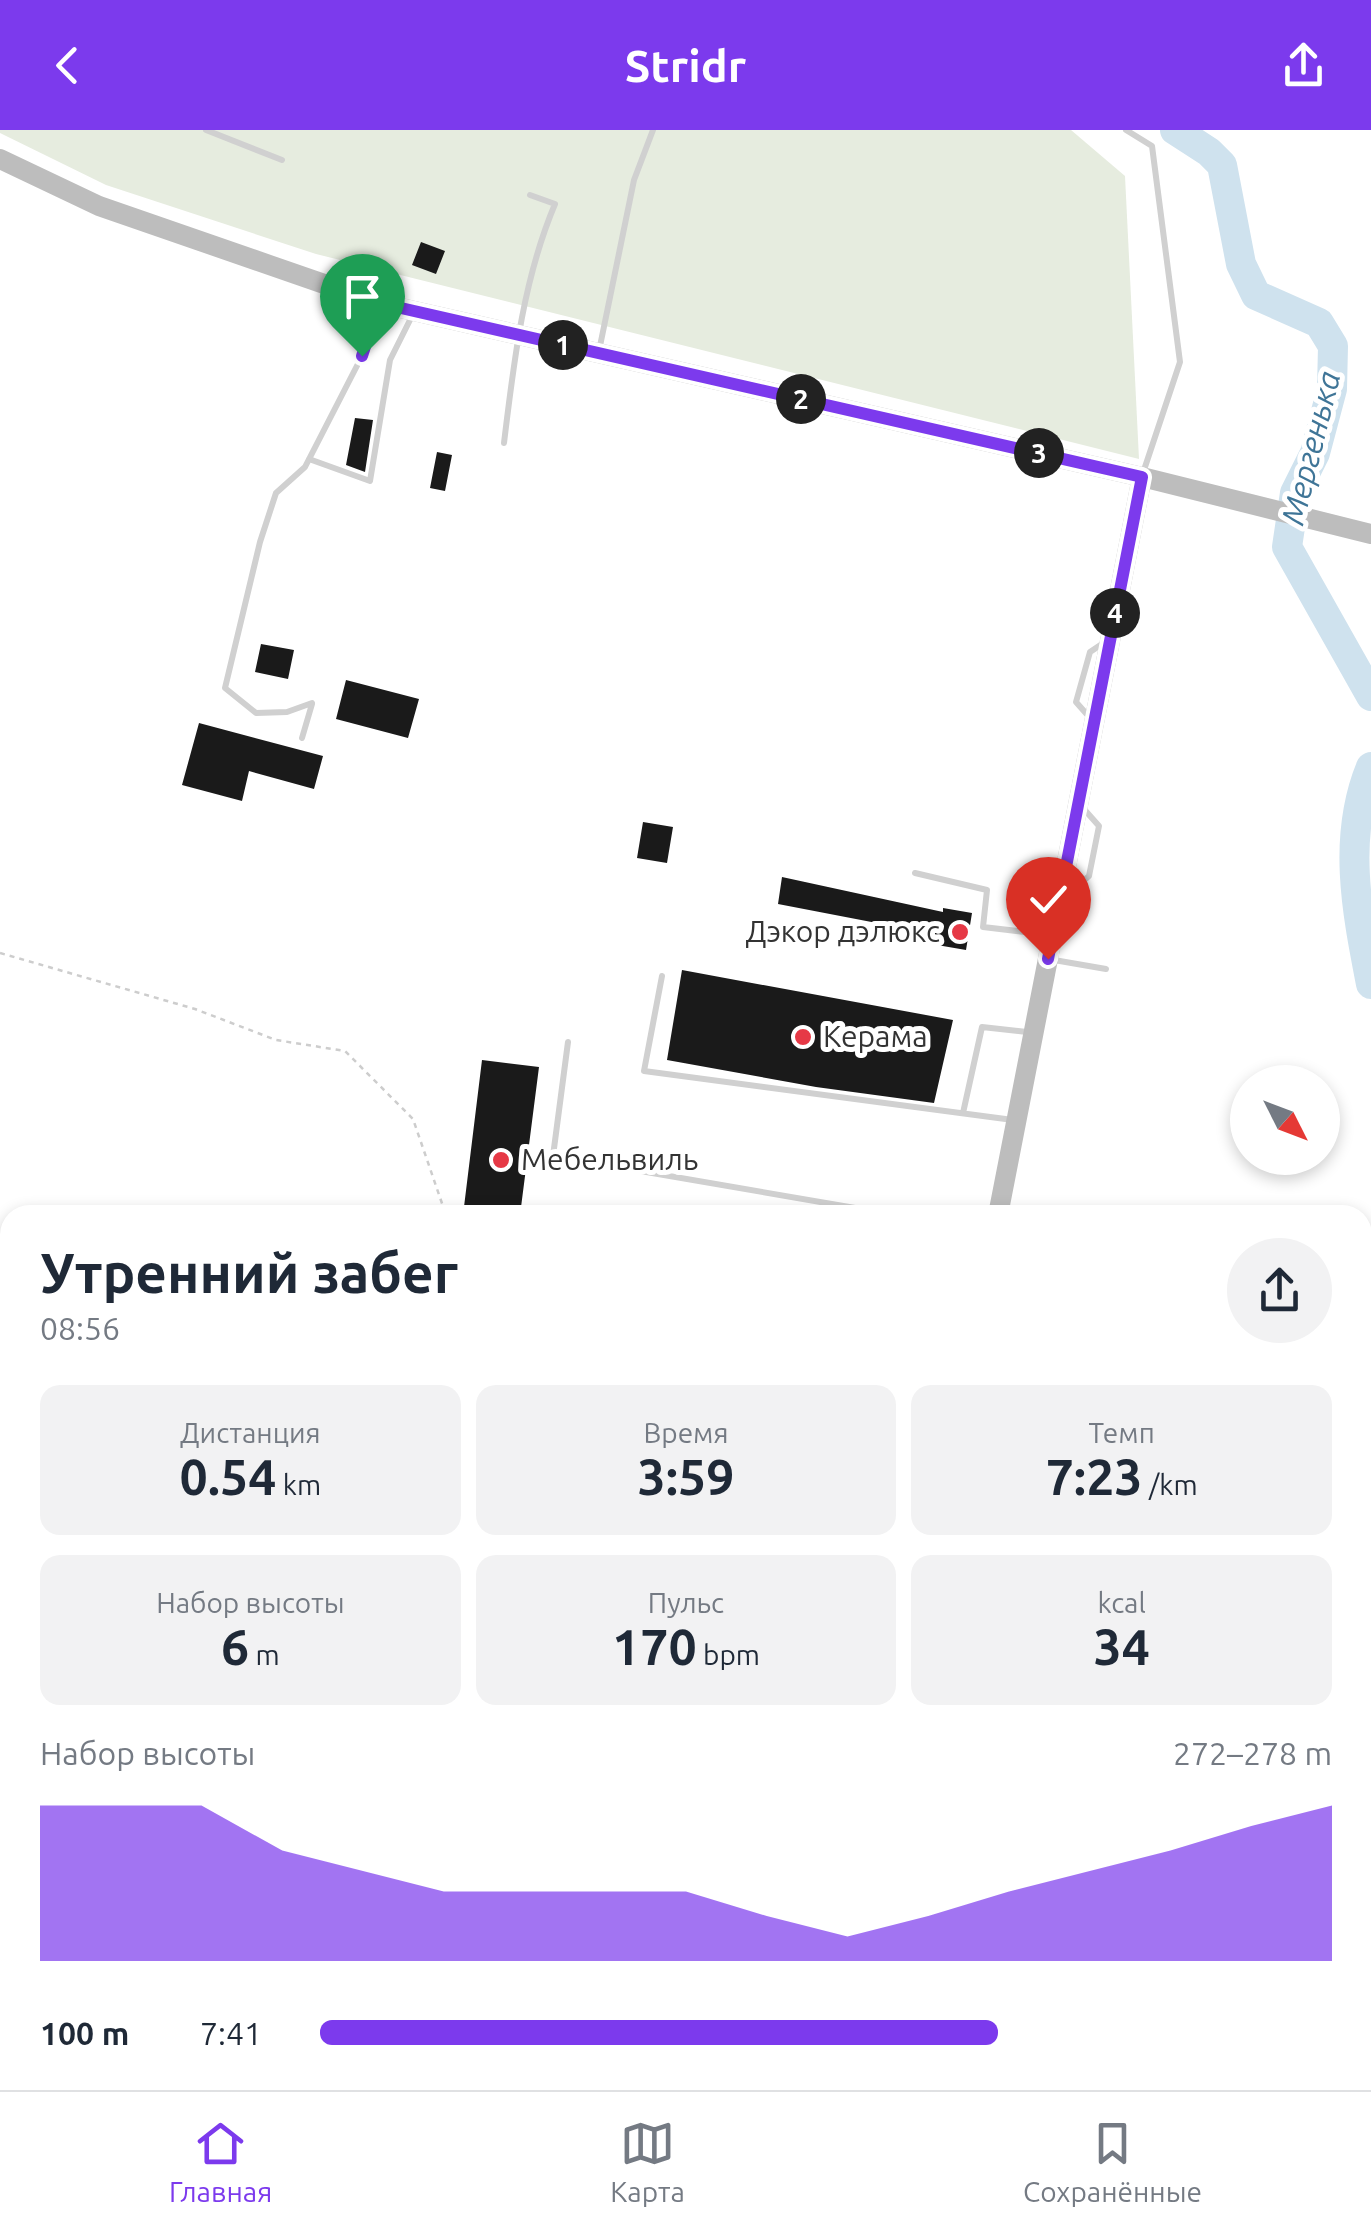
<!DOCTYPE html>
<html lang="ru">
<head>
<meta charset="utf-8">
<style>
  :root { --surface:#fff; --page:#f2f2f3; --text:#1f2937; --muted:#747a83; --line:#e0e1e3; --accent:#7c3aed }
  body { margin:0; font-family:Ubuntu,sans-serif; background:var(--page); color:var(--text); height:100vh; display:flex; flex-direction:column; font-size:38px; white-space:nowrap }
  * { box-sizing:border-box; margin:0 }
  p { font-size:32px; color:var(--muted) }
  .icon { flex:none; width:55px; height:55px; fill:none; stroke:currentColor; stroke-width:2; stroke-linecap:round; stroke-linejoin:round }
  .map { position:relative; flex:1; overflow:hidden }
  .details { position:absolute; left:0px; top:1075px; width:1372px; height:885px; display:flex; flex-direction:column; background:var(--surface); border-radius:30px 30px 0 0; box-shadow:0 5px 15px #0003 }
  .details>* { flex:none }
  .needle { width:65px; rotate:132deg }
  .controls { position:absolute; left:1230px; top:935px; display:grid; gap:20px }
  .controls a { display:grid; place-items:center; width:110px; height:110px; border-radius:50%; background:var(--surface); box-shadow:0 5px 15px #0003; font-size:50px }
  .pin { position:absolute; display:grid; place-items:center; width:85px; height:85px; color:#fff; margin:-102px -42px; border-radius:50% 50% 50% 0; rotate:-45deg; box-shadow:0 0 10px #0007 }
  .pin .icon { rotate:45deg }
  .km { position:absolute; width:50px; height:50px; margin:-25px; border-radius:50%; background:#222; color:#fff; font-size:28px; line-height:50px; text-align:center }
  .round { display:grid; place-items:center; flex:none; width:105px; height:105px; border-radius:52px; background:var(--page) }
  .summary { display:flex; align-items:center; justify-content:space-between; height:170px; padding:0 40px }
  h1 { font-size:55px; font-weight:700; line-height:75px }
  .figures { display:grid; grid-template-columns:repeat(3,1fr); gap:15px; height:170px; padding:10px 40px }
  .figures div { display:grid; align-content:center; border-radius:20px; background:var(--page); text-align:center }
  .figures b { font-size:50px; font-weight:700 }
  .figures small { font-size:28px; font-weight:400 }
  .figures p { font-size:28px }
  .chart { height:280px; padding:20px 40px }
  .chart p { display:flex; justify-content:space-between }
  .chart svg { width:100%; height:180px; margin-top:10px; fill:var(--accent); opacity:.7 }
  ul { padding:0 40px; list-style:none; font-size:32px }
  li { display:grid; grid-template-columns:160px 120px 1fr; align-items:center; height:75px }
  li i { height:25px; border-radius:12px; background:var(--accent) }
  header { display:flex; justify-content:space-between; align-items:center; height:130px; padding:0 40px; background:var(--accent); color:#fff; font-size:45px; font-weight:700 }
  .menu { display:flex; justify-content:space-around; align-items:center; height:140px; border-top:2px solid var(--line); background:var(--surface); font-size:28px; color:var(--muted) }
  .menu a { display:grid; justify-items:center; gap:5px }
  .menu .on { color:var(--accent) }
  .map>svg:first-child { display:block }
</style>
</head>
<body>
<header><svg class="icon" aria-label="back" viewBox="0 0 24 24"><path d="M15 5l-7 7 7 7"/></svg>Stridr<svg class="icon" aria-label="share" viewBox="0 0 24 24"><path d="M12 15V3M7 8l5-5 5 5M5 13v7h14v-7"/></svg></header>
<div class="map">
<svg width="1371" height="1960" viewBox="0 0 1371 1960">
  <rect width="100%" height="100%" fill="#fff"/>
  <path fill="#e6ecdf" d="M0,0H1071L1125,46L1139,329L316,124L106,55L0,3Z"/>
  <path fill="#cfe2ee" d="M10,1284V1453L0,1457V1289Z"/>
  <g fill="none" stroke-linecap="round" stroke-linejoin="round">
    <path stroke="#cfe2ee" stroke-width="30" d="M1175,0L1209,22L1222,35L1241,134L1256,165L1319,193L1333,216L1332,259L1315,323L1295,363L1287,417L1371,566
      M1371,637C1342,707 1357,782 1371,854"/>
  </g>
  <path fill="#1a1a1a" d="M421,112L445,121L436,144L412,135Z
    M355,288L373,290L365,342L346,335Z
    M437,322L452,325L445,361L430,358Z
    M261,514L294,520L288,549L255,542Z
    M346,550L419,569L408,608L336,589Z
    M199,593L323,626L314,659L249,641L242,671L182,655Z
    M643,692L673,697L667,733L637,728Z
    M782,747L943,782V778L972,783L966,820L937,815L939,805L778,774Z
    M682,840L953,890L934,973L816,957L667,930Z
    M482,930L539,937L520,1085H463Z"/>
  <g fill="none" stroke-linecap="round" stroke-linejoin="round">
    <path stroke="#cdcdcd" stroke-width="2.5" stroke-dasharray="5 5" stroke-linecap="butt" d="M0,823L195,879L276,910L345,921L413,989L446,1085
      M0,1749L10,1755
      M1362,1782L1371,1789
      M350,1960L357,1950
      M1188,1960L1197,1950"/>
    <path stroke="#d0d0d0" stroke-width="6" d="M206,0L282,30
      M1126,0L1152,16L1180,232L1142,346
      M599,221L634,50L653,0
      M504,313C514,231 523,150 555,74L530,65
      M309,329L370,351L390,230L413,184
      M312,573L287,582L256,583L225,558L260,412L276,363L305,337L362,226L377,179
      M1091,589L1076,572L1090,522L1105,512
      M302,608L312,574
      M915,743L987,760L983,797L1051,805
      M1065,767L1089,746L1099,696L1083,678
      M1054,830L1106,839
      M662,846L644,941L1013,990
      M568,912L553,1026L896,1085
      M963,983L982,897L1027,902
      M948,1085L961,1080L985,1085
      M235,1950L236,1960
      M611,1950L726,1960
      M15,1960L17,1951L153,1960
      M897,1960L899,1950
      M1063,1960L1066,1950"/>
    <path stroke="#d0d0d0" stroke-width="14" d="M462,1960L463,1950"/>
    <path stroke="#bdbdbd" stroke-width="20" d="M0,29L99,76L379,173L1142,347L1371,404
      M998,1085L1142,347
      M839,1960L840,1950"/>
  </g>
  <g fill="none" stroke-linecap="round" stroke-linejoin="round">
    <defs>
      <path id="route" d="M362,226L379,173L1142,347L1048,829"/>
    </defs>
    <use href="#route" stroke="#fff" stroke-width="20"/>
    <use href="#route" stroke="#7c3aed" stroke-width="12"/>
  </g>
  <g fill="#e63946" stroke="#fff" stroke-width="4">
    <circle cx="960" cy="802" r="10"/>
    <circle cx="803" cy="907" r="10"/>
    <circle cx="501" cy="1030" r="10"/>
  </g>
  <g text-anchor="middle" stroke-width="10" stroke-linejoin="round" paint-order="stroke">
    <g font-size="30" fill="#333" stroke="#fff" text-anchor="start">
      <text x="940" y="812" text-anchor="end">Дэкор дэлюкс</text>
      <text x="823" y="917">Керама</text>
      <text x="521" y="1040">Мебельвиль</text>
    </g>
    <g font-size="32" font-style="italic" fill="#3f7597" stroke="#fff">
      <text transform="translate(1311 318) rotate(-76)" y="11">Мергенька</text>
    </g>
  </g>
</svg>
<div class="controls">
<a><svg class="needle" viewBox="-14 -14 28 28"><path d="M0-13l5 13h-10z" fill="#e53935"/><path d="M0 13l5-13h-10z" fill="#747a83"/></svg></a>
</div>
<div class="pin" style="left:362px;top:226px;background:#1e9e55"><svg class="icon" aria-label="arrive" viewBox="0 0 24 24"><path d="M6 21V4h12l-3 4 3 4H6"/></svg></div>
<div class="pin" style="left:1048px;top:829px;background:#d93025"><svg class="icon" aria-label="check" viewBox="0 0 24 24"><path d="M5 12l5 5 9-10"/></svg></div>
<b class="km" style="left:563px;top:215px">1</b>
<b class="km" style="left:801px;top:269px">2</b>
<b class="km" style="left:1039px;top:323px">3</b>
<b class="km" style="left:1115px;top:483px">4</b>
<section class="details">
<div class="summary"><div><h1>Утренний забег</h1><p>08:56</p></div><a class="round"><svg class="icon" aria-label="share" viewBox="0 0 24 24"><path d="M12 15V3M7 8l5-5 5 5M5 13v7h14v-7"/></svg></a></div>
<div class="figures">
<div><p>Дистанция</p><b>0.54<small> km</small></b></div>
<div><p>Время</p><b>3:59</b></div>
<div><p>Темп</p><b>7:23<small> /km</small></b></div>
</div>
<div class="figures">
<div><p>Набор высоты</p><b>6<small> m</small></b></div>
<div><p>Пульс</p><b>170<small> bpm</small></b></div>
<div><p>kcal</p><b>34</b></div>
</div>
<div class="chart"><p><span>Набор высоты</span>272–278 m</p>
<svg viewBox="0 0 160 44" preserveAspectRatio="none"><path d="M0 44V6L10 6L20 6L30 17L40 22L50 27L60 27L70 27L80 27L90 33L100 38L110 33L120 27L130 22L140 17L150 11L160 6V44z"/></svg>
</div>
<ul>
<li><b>100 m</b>7:41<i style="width:67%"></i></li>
</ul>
</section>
</div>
<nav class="menu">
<a class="on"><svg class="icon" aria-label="home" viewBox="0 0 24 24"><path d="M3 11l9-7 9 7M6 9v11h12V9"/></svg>Главная</a>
<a><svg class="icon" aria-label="map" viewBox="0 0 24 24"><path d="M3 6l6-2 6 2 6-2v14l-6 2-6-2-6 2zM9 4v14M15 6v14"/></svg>Карта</a>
<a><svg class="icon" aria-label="saved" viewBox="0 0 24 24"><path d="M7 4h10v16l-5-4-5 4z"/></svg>Сохранённые</a>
</nav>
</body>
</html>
